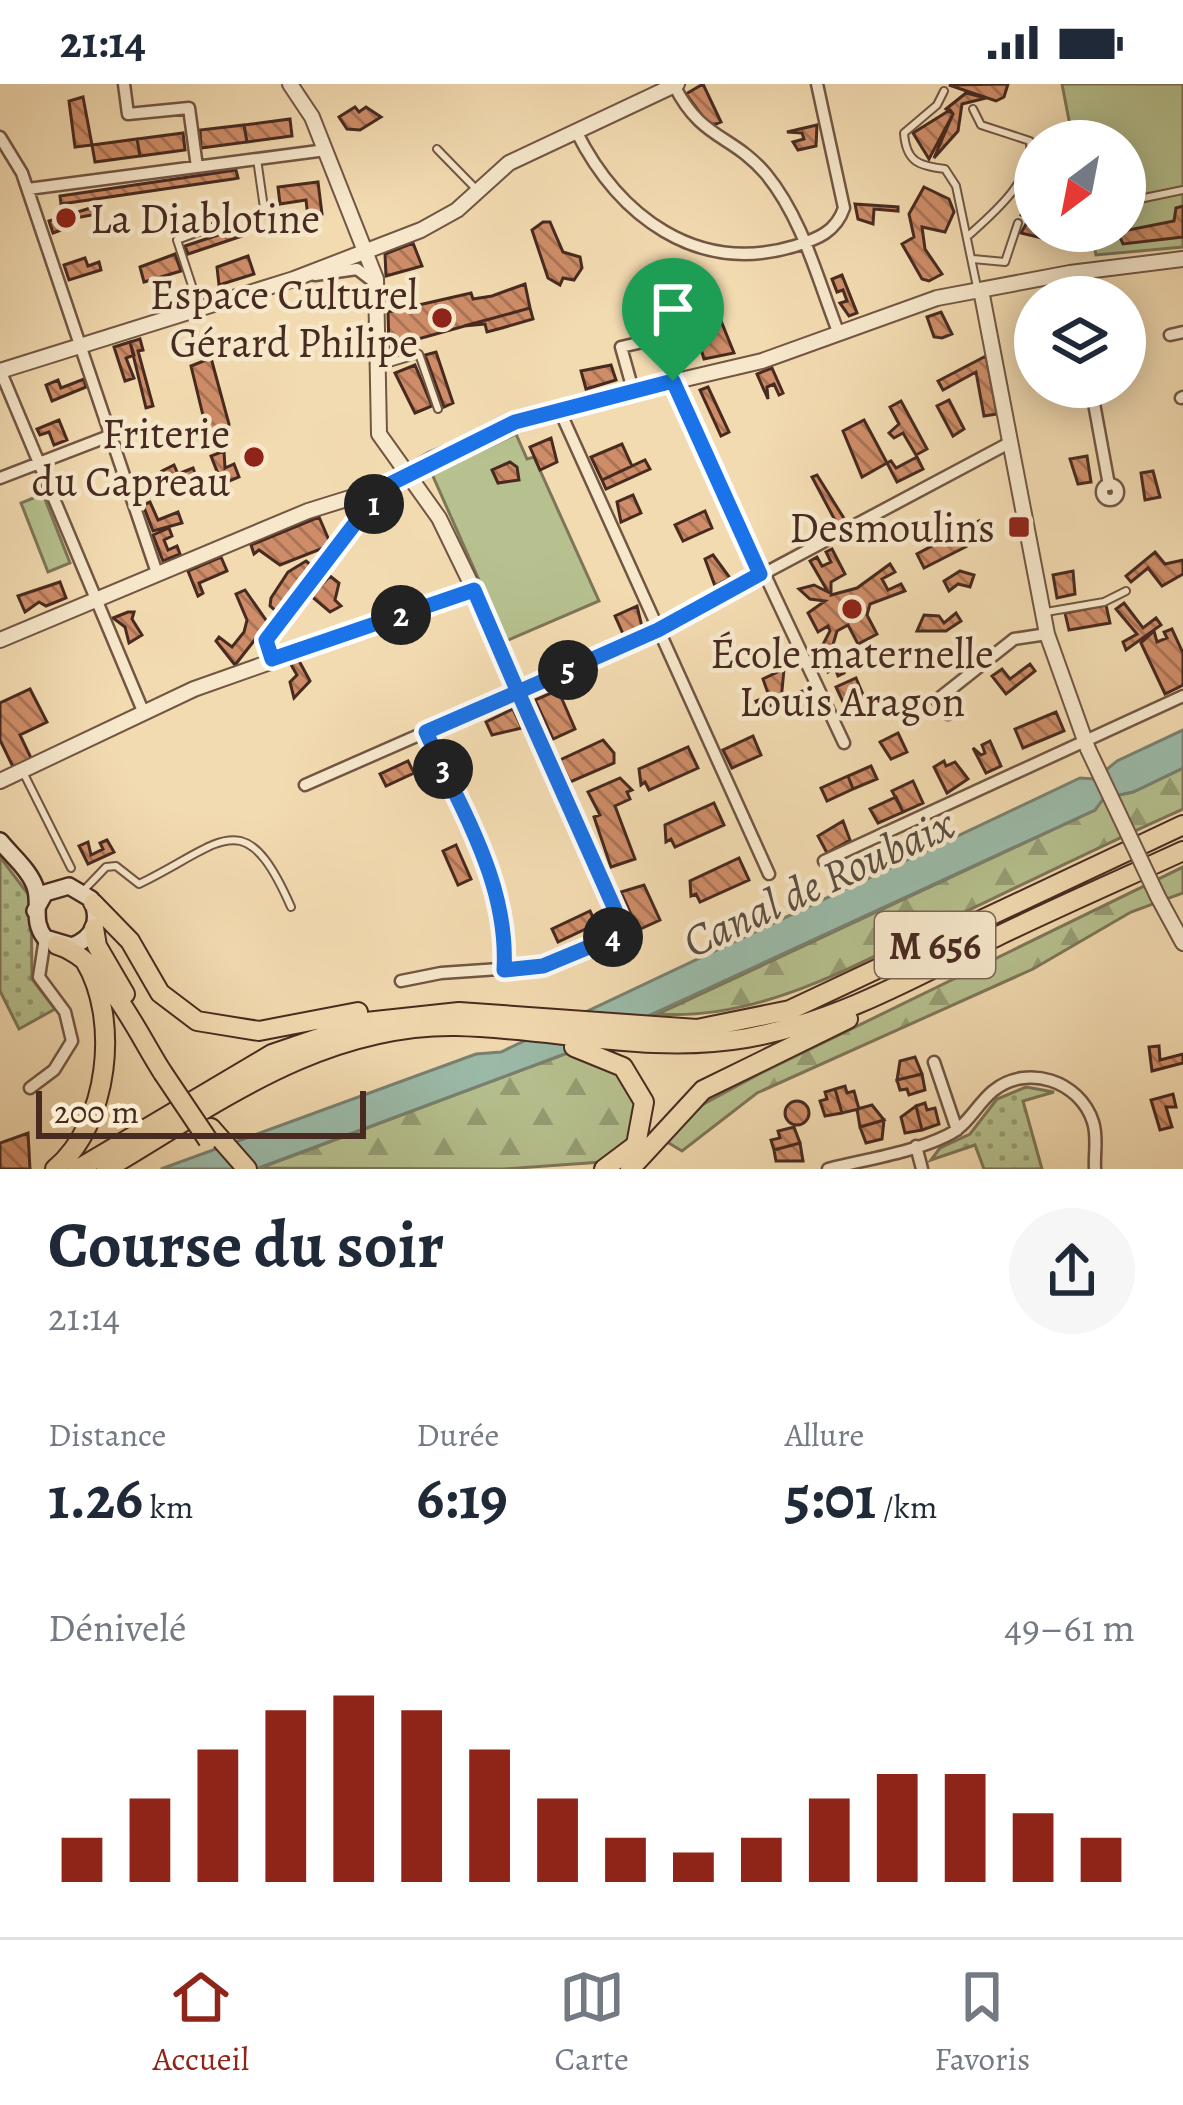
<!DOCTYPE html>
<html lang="fr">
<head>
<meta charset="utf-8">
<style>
  :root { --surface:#fff; --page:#f6f6f7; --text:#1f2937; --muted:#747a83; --line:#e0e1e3; --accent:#8f2418 }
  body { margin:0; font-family:Alegreya,serif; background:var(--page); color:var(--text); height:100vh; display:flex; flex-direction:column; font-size:45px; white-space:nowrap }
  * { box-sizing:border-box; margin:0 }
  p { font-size:39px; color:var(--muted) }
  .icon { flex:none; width:66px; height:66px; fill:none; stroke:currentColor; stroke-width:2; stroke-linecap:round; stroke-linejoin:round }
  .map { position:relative; height:1085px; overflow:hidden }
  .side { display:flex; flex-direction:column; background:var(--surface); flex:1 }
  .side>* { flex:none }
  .needle { width:78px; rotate:212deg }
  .fabs { position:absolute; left:1014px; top:36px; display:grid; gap:24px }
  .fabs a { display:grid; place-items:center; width:132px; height:132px; border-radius:50%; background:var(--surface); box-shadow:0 6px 30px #0003; font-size:60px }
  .scale { position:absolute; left:36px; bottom:30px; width:330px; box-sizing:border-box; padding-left:12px; border:6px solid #472a20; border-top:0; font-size:33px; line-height:42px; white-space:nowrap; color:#472a20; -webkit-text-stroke:9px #f7e8cc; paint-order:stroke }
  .pin { position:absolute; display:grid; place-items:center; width:102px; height:102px; color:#fff; margin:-123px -51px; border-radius:50% 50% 50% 0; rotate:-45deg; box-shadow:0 0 12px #0007 }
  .pin .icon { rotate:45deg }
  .km { position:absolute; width:60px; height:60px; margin:-30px; border-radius:50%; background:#222; color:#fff; font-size:33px; line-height:60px; text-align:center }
  .round { display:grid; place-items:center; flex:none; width:126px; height:126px; border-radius:63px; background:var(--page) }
  .overview { display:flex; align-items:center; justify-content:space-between; height:204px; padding:0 48px }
  h1 { font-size:66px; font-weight:700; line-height:90px }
  .stats { display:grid; grid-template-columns:repeat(3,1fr); gap:18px; height:204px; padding:12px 48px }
  .stats div { display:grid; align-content:center }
  .stats b { font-size:60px; font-weight:700 }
  .stats small { font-size:33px; font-weight:400 }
  .stats p { font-size:33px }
  .chart { height:336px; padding:24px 48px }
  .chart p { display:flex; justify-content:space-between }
  .chart svg { width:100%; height:216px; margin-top:12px; stroke:var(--accent); stroke-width:6 }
  .status { display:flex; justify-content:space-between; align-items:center; height:84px; padding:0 60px; background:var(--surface); direction:ltr }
  .status svg { height:33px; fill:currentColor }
  .menu { display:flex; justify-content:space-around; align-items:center; height:168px; border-top:3px solid var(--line); background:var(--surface); font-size:33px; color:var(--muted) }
  .menu a { display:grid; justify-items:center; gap:6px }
  .menu .on { color:var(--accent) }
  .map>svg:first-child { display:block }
</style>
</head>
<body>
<div class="status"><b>21:14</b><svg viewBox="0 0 49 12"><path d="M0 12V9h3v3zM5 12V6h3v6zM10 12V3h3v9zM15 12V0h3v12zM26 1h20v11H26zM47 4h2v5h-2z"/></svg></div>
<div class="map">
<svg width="1183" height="1085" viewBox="0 0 1183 1085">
  <defs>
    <pattern id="grass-dots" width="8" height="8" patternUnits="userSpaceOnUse" patternTransform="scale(3)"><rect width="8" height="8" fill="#b6c18f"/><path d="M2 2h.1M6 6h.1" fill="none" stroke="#969d74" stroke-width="1.8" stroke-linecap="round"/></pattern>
    <pattern id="forest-firs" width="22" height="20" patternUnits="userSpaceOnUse" patternTransform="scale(3)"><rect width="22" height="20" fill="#b6c18f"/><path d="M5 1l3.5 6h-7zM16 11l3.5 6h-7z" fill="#969d74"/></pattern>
    <pattern id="building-back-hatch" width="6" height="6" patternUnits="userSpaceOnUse" patternTransform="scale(3)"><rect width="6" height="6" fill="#ce8d68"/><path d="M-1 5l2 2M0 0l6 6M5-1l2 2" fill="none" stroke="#a97355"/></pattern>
  </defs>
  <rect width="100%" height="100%" fill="#f3dbb1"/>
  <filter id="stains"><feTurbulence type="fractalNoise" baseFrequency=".00167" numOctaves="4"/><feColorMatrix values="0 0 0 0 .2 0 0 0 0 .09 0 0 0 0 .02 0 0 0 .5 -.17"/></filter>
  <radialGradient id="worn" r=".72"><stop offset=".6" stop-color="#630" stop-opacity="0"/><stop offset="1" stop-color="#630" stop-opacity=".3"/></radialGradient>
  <path fill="url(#grass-dots)" stroke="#7e7658" stroke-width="3" d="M0,773L31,814L32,895L55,925L19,945L0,907Z
    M1026,1003L1054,1008L1023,1017L1042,1085H984L975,1061L931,1076L940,1064L970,1050L997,1015Z"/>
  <path fill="url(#forest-firs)" stroke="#7e7658" stroke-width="3" d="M1183,684V725C1102,761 1022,801 942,839C853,882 759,937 658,930L1095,726L1103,714L1133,708Z
    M1183,783V809L1131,828L1033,885L757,1009L682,1067L667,1058L700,1022L761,989Z
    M570,968L613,985L626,998L638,1026L627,1060L602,1078L503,1085L260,1084Z"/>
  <path fill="#b6c18f" stroke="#7e7658" stroke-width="3" d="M1062,0H1183V163L1096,171L1091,147H1125V57H1073Z
    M516,350L527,375L534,373L599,517L506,557L432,390Z
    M43,410L70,479L48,488L21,419Z"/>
  <path fill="#9bbba9" stroke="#798172" stroke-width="3" d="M1183,646V684L1133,708L1104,714L1095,726L570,968L256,1085H161L476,970L501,968L1080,694L1095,695L1117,677Z"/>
  <path fill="url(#building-back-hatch)" stroke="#472a20" stroke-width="3" d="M703,0L721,38L716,40H708L686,10Z
    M1008,0L1004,13L996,17L949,1Z
    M966,9L986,14L962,20L958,47L934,74L953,30L946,25Z
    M83,13L92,61L75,63L69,17Z
    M355,23L359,28L366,23L381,33L360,46L347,45L339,33Z
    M950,26L953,30L929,75L913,49Z
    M290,35L292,52L247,58L244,41Z
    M244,41L247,58L201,64L200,46Z
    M817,41L816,62L798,66L793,58L804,55L802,49L787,48Z
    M183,49L185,66L140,72L137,55Z
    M137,55L140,72L95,78L92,61Z
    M236,86L238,94L233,95L61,120L60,112Z
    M318,98L322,130L308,133L306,116L280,120L278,103Z
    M924,103L949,115L954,128L945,148L922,143L925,165L942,190L929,197L922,195L902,160L914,153L909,130Z
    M1028,113L1035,115V147H1048L1046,155L1021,149L1029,135L1021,131Z
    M855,120L898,123V127L874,125L873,140L858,135Z
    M100,121L102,129L70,135L64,145L53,149L49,137Z
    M1183,122V153L1123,160L1118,148L1174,137L1176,124Z
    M543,138H550L563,168L580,173L582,184L574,196L563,194L560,201L548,194L532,146Z
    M239,144L242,152L188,170L185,162Z
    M413,159L422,182L386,192L385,170Z
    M175,170L181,187L144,198L140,183Z
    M248,172L254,190L219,201L217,183Z
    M85,174L88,182L99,178L101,186L69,196L64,181Z
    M842,191L857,229L849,232L840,219L847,217L843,206L837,208L832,195Z
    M525,200L530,224L389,263L388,228L471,209L473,215L492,212Z
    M530,224L533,235L502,244L487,248L485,240L464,242Z
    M941,228L952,250L942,254L934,253L927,233Z
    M719,232L734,269L704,275L693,239Z
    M140,255L143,266L138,267L153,322L146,324L130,258Z
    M130,258L134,271L126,274L134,294L125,297L114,263Z
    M436,268L453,319L444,323L425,271Z
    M986,272L997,330L984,332L976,288L943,306L938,297Z
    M211,274L229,340L228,347L208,352L191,282Z
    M415,281L432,322L415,329L395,289Z
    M611,281L616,296L586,305L581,287Z
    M772,284L783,309L779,311L774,300L767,303L768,315L757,290Z
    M84,295L86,303L52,317L46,301L58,296L61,304Z
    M708,303L729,348L721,352L700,306Z
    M949,316L964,345L953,352L937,322Z
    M901,317L927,365L916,371L903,349L894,354L889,349L899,340L890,323Z
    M59,336L67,356L54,361L49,348L40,351L37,345Z
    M864,336L887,379L862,393L843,347Z
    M551,354L557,378L540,386L530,363Z
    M622,360L632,382L602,396L591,373Z
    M224,367L225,384L234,380L239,393L222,400L211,372Z
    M1087,372L1091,398L1078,400L1070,375Z
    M917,373L923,385L897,398L887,379L891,377L896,384Z
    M645,376L650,385L606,405L602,396Z
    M510,378L517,383L519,396L498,399L492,386Z
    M174,381L178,390L193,384L196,392L168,402L162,387Z
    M1153,387L1160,413L1145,416L1141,389Z
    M817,391L845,436L837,440L812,393Z
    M633,411L641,429L621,438L617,418Z
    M150,418L158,436L178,428L182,439L153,447L143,421Z
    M705,427L712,444L683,457L675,441Z
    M319,433L331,461L280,481L259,466L254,470L251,461Z
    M979,437L983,454L924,484L917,470Z
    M169,444L172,452L164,456L168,466L177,462L180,470L163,477L153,451Z
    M832,465L845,490L831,498V511L857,504L890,480L895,488L882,495L888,506L901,500L905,507L870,520L867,531L877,550L858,560L848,541L837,547L832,564L844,589L838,592L835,584L828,588L820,566L830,547L828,542L818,548L808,529L825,517L810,515L799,505L814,501L828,508L810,477L817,473L822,482L831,478L826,468Z
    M1155,468L1165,480L1183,476V490L1162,502L1148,484L1131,498L1126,492Z
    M713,471L730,494L715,502L705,475Z
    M221,473L227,487L199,499L203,509L198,512L188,487Z
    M306,477L313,483L277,528L270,522L271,514L288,488Z
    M960,487L974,491L970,503L958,500L949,507L944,497Z
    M1073,487L1075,510L1057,514L1053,491Z
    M330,492L339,499L335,516L341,522L330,528L311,512Z
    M60,498L66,514L46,522L39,518L25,528L18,512Z
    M245,506L268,539L235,581L216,557L219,553L232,563L244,548L247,536L236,510Z
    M1124,519L1143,544L1156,534L1161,541L1126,566L1123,558L1137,550L1116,525Z
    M1106,521L1110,539L1069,546L1065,529Z
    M637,522L642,543L624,552L615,532Z
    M128,528H134L132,535L142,551L129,559L125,543L113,534Z
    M956,529L961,537L946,547H917L924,531L939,532L944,539Z
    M1172,545L1183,569V601L1165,610L1141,559L1154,547L1157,558L1167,554L1164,548Z
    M298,575L310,597L294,614L290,598L297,591L290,579Z
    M1030,580L1035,587L1006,610L992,592L1002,585L1010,595Z
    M784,585L781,617L760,626L756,617L769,612L763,595Z
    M856,594L864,613L843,618L836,603Z
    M809,604L818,625L801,632L792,612Z
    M30,605L47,638L20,651L32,676L14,685L0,656V619Z
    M558,606L575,645L553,655L535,616Z
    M513,625L522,644L492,651L486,638Z
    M1056,628L1064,647L1023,664L1015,645Z
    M898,649L907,668L891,675L880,658Z
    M753,652L761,671L732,684L723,666Z
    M603,656L614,669V679L570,698L560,676Z
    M990,657L1001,682L986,689L973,664L981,671L985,669L982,661Z
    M688,663L698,684L649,706L645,698L641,701L639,685Z
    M408,677L414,689L386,702L380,690Z
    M944,677L946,682L955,678L968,695L947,709L934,683Z
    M871,682L877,695L853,705L848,692Z
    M848,692L853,705L827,717L821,704Z
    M620,694L632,706L627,708L630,715L615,722L635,775L611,783L594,733L600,731L588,708Z
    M913,697L923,719L903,728L892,707Z
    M896,713L903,728L878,739L870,725Z
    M714,719L724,741L675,763L671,755L666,758L665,741Z
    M843,737L850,756L827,769L818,752Z
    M107,756L114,768L88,780L79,762L88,758L91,771L103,765L100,759Z
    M456,761L471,795L458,801L443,767Z
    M739,774L749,796L700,818L696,810L691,812L690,797Z
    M644,801L660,836L638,846L621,808Z
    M590,827L596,840L558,858L552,845Z
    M1159,962L1160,976L1183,970V979L1152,987L1149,963Z
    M915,973L922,990L897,996L900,977Z
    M922,990L925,1006L909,1011L907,1005L900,1006L897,996Z
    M845,1002L847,1009L854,1007L859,1025L842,1029L835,1005Z
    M835,1005L842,1029L825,1032L820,1017L827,1015L825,1008Z
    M1173,1010L1176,1023H1166L1172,1043L1160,1046L1151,1016Z
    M785 1029a12 12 0 1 1 24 0a12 12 0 1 1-24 0Z
    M925,1019L927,1026L935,1024L939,1040L922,1046L916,1022Z
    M872,1021L884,1036L860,1043L857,1025Z
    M916,1022L922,1046L905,1049L901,1033Z
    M884,1036L882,1055L866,1059L860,1043Z
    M794,1043L800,1059L774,1066L771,1056L780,1054L778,1047Z
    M28,1049L30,1085H0V1059Z
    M800,1059L803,1077H776L774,1066Z"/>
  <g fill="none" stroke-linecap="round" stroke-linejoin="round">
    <defs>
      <path id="service" d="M944,7L937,21L904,49C906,78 919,82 945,85L956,102L977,203
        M437,65L477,106
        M257,75L265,131
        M1125,118L1183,106
        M969,151C995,128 1034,95 1030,57L981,41L973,25
        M973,175L1005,178L1018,139
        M199,223L177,156L231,136
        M382,281L419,270L438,325
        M1046,528L1104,518L1126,507
        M22,686L71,784
        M83,807L106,783L116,782L139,800C222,760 244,716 291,823"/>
      <path id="minor" d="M124,0L128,30L189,24L197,83
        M674,1C701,56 732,50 766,90C803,135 818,197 839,250
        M576,47C618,131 696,192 795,162C817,155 836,148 844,124L817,0
        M0,53L22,89L157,489
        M28,105L326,66
        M1070,189L1074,213
        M315,191L357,185L374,198
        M1170,251L1183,248
        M0,286L143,627
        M673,297L760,490
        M1091,303L1109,401
        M633,306L621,263L677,250
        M1181,314L1183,313
        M558,323L769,790
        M0,394L109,352
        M1102 408a8 8 0 1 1 16 0a8 8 0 1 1-16 0Z
        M764,489L844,659
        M474,506L628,854
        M272,575L268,551L382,404
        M948,630L937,616L1014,555L1047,550
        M426,648C461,726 509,799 504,887
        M305,701L658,546L1011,358
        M824,777L1183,612
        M401,897L441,889L543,882L625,847
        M934,978L957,1046
        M30,1004L54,986L72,957L65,928L39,893L45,854
        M916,1062L922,1085
        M828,1085C867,1075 911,1069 946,1052C968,1042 976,1021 993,1007C1027,979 1080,997 1093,1038C1098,1053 1094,1069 1095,1085"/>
      <path id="tertiary" d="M981,206L1047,550L1088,665
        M0,287L294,195L421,146L457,126L509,79L677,0
        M0,556L308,427L382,404L432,375L544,328L762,277L937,214L1070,189L1183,175
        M0,697L194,605L474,506L439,434L379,350L376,195L312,33L290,0
        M1158,813L1183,859"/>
      <path id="secondary" d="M0,757C11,771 32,788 36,806C40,825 32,837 45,854L72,862C94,854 101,836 91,815L69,802L45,809L35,827"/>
      <path id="trunk" d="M93,819L130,857L160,909L197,937L259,947L358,928
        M94,844L97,862L125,910
        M57,861C106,876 137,949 163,989
        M574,963L623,983L644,1018L636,1061L604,1085
        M211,1044L247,1085
        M55,1085C109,1040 120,935 85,877
        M78,1085L272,970L366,938L459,928L697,945L790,926L1183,741
        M106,1085C216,1020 321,940 456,942C554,944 649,971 747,954C837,938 919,891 1000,851C1060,822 1122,795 1183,767
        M630,1085L703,1006L848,935"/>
    </defs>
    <use href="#service" stroke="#725644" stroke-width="10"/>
    <use href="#minor" stroke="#725644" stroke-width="15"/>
    <use href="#tertiary" stroke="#725644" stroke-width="18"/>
    <use href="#secondary" stroke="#472a20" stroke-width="20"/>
    <use href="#trunk" stroke="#472a20" stroke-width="22"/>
    <use href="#service" stroke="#f7e8cc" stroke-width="6"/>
    <use href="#minor" stroke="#f7e8cc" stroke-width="10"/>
    <use href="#tertiary" stroke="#f7e8cc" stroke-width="14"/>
    <use href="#secondary" stroke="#f7e8cc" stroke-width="15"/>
    <use href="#trunk" stroke="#f3dbb1" stroke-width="18"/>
    <defs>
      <path id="tertiary-bridge" d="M1088,665L1158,813"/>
      <path id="trunk-bridge" d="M163,989L208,1056"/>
    </defs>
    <use href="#tertiary-bridge" stroke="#725644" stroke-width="18" stroke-linecap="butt"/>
    <use href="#trunk-bridge" stroke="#472a20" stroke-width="22" stroke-linecap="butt"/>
    <use href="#tertiary-bridge" stroke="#f7e8cc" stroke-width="14"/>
    <use href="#trunk-bridge" stroke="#f3dbb1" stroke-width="18"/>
  </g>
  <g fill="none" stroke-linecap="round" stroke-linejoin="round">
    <defs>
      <path id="route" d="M673,297L515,338L382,404L266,556L272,575L474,506L518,608L426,648C461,726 509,799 504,886L543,882L625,848L518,608L658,546L760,490L673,297"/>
    </defs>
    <use href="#route" stroke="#fff" stroke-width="24"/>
    <use href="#route" stroke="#1a73e8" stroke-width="15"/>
  </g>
  <g fill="#8f2418" stroke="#f7e8cc" stroke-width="4.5">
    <circle cx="66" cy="134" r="12"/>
    <circle cx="442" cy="234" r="12"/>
    <circle cx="254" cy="373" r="12"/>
    <rect x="1007" y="431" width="24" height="24" rx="6"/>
    <circle cx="852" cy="525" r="12"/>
  </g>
  <g text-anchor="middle" stroke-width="9" stroke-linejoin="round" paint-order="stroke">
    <rect fill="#f7e8cc" stroke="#7c6354" stroke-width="3" x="875" y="828" width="120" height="66" rx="9"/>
    <g font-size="39" font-weight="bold" fill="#472a20">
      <text x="935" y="875">M 656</text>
    </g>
    <g font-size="42" fill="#472a20" stroke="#f7e8cc" text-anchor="end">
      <text x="90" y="149" text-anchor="start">La Diablotine</text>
      <text x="418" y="225">Espace Culturel<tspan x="418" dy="48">Gérard Philipe</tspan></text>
      <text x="230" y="364">Friterie<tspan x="230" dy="48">du Capreau</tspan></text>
      <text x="995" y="458">Desmoulins</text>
      <text x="852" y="584" text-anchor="middle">École maternelle<tspan x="852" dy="48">Louis Aragon</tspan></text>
    </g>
    <g font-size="45" font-style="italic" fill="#5c4e42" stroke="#f7e8cc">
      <text transform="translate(818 798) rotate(-25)" y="16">Canal de Roubaix</text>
    </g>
  </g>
  <rect width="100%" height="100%" filter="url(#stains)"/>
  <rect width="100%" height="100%" fill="url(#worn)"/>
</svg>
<div class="fabs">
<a><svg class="needle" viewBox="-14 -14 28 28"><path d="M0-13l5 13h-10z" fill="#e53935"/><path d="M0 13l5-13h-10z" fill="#747a83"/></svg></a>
<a><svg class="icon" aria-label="layers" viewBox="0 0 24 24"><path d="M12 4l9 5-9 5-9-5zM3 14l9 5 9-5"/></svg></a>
</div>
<div class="scale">200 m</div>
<div class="pin" style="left:673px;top:297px;background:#1e9e55"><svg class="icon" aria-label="arrive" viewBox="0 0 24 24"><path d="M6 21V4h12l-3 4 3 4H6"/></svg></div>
<b class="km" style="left:374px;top:420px">1</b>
<b class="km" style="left:401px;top:531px">2</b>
<b class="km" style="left:443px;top:685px">3</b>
<b class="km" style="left:613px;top:853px">4</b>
<b class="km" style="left:568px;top:586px">5</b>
</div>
<section class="side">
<div class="overview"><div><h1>Course du soir</h1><p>21:14</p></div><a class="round"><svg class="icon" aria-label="share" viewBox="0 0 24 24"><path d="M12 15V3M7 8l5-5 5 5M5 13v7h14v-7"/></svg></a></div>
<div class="stats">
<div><p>Distance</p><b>1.26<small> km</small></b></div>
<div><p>Durée</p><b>6:19</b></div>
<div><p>Allure</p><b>5:01<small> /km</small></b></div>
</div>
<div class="chart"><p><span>Dénivelé</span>49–61 m</p>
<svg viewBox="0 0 160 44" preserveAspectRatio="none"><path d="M5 44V35M15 44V27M25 44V17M35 44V9M45 44V6M55 44V9M65 44V17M75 44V27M85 44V35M95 44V38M105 44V35M115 44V27M125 44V22M135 44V22M145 44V30M155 44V35"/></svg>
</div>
</section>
<nav class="menu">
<a class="on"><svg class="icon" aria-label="home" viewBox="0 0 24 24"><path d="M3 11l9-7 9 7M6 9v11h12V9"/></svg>Accueil</a>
<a><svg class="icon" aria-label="map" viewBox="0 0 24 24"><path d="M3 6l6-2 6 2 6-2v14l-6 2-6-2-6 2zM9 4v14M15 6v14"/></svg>Carte</a>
<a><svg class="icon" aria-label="saved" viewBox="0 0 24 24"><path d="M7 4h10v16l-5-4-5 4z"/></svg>Favoris</a>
</nav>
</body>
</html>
